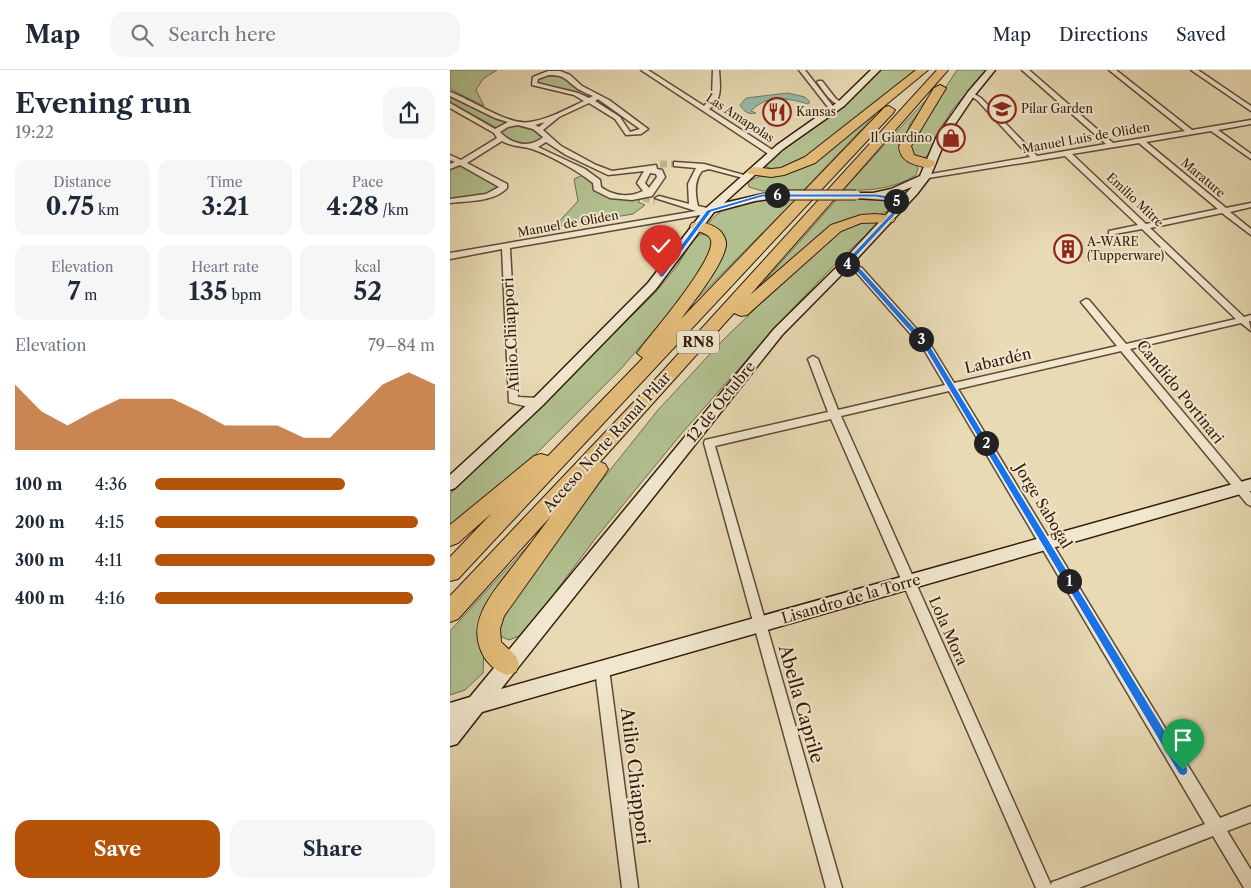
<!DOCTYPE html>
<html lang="en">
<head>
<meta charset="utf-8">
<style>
  :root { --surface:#fff; --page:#f6f6f7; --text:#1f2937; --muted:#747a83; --line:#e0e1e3; --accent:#b45309 }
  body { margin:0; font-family:"Libre Caslon Text",serif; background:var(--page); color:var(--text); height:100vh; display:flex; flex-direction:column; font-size:19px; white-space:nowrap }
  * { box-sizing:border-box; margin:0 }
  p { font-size:16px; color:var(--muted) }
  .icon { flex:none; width:28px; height:28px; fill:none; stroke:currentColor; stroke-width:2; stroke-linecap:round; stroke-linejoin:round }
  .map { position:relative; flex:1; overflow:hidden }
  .side { display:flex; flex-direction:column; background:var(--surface); width:450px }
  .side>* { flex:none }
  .pin { position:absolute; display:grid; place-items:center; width:42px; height:42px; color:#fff; margin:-51px -21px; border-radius:50% 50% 50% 0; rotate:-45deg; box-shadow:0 0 5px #0007 }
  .pin .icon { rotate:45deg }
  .km { position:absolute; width:25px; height:25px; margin:-12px; border-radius:50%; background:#222; color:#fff; font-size:14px; line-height:25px; text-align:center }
  .round { display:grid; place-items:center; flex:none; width:52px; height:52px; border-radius:15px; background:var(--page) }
  .head { display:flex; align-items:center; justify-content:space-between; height:85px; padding:0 15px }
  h1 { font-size:28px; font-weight:800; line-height:38px }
  .figures { display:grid; grid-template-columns:repeat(3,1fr); gap:8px; height:85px; padding:5px 15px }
  .figures div { display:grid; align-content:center; border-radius:12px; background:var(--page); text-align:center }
  .figures b { font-size:25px; font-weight:800 }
  .figures small { font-size:14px; font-weight:400 }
  .figures p { font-size:14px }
  .chart { height:140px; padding:10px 15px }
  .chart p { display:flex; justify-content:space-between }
  .chart svg { width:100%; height:90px; margin-top:5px; fill:var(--accent); opacity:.7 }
  .action { display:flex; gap:10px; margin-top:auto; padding:10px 15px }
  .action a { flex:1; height:58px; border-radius:15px; background:var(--accent); color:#fff; font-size:20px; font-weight:800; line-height:58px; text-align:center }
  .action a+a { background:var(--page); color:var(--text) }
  ul { padding:0 15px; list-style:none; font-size:16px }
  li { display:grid; grid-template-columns:80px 60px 1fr; align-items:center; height:38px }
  li i { height:12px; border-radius:6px; background:var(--accent) }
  header { display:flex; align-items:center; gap:30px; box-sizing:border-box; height:70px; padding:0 25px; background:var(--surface); border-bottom:1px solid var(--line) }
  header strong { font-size:24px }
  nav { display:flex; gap:28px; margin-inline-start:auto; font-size:18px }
  .search { width:350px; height:45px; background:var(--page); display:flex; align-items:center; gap:12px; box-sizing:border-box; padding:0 18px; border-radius:15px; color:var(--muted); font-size:19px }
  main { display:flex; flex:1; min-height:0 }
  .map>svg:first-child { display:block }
</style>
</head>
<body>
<header>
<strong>Map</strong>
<div class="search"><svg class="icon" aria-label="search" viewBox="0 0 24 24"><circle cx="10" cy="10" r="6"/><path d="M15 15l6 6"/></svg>Search here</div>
<nav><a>Map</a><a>Directions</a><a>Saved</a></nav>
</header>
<main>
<section class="side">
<div class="head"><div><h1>Evening run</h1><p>19:22</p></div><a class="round"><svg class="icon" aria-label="share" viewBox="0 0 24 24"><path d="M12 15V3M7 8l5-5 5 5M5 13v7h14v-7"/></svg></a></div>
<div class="figures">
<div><p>Distance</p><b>0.75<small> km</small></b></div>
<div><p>Time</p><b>3:21</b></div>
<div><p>Pace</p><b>4:28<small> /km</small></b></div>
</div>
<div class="figures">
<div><p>Elevation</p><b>7<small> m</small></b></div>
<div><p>Heart rate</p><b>135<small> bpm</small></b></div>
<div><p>kcal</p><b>52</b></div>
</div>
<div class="chart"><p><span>Elevation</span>79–84 m</p>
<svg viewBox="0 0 160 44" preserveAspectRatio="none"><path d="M0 44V12L10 25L20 32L30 25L40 19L50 19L60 19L70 25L80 32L90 32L100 32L110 38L120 38L130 25L140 12L150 6L160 12V44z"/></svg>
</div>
<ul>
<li><b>100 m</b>4:36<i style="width:68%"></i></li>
<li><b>200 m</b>4:15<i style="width:94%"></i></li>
<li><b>300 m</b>4:11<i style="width:100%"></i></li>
<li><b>400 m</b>4:16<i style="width:92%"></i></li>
</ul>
<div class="action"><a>Save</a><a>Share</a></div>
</section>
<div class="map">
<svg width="801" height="818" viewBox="0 0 801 818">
  <rect width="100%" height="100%" fill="#e8dab4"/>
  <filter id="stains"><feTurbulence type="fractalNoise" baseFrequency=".004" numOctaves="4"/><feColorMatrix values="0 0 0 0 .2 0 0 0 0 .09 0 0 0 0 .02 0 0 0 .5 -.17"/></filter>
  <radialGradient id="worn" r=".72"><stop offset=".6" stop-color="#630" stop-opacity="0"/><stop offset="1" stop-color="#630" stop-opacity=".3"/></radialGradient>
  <path fill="#b2c090" stroke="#726d4e" d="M0,0H47L33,9L26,20L34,36L0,19Z
    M431,0H470C436,27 403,58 368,83C358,89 324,107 315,95L316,92L398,33Z
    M507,0H536L503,39L488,62L480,85L470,89L464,88L458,75Z
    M96,4H109L144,25L140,27L118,20L87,13V9Z
    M487,18L460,54L452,78L468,98L466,105C443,119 419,121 393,120Z
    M0,27L47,50L58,53L47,58L0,32Z
    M422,45H425L354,120L312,121L299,117L298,113C308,102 323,108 334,102C364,85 393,64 422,45Z
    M64,55L89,62L93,67C80,80 64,73 51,64L52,59Z
    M10,95L14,96L50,116L40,123L0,129V98Z
    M135,104L144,112L143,117C154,133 176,126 192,128L188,132L195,135L183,144L104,157L128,131L124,109Z
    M389,127C404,128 431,123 444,133L436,142L428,145L405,147L372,163L304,223Z
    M347,128L212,264L267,193L262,158L259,153C277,127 319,129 347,128Z
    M422,151L427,154L426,156L391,188L331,251L232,363L145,469L74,564L59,570L52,567L48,560L50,550L125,444L208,340L272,271L372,174L397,156Z
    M251,164L259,166L265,177L231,229L170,300L76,394L0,458V424L205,223L227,196L243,170Z
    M103,448L34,580L33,603L15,620L0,625V561Z"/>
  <path fill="#97bbab" stroke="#6f7b6b" d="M338,23L355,27L360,32L358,34C338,28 318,24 302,40L301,41L306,43C299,45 294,42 290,35L296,28Z"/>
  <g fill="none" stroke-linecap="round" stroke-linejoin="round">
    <path stroke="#c4b492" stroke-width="7" stroke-dasharray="7 4" stroke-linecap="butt" d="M210,94H227
      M193,128L205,131"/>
    <defs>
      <path id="street" d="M191,0H198L254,36L262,27L263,0H269C270,14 273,31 259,39L327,83L320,85Z
        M349,0H355L385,39V41H381Z
        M572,0H579L663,73L735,61L659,0H666L742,60L801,50V54L768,60L801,84V89L761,61L696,72L776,138L801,133V137L780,142L801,159V165L772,143L700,158L794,247L801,245V251H799L801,261L791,253L680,279L801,423V436L797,434L671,281L508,319L770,748L801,736V752L777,761L801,800V818H794L763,766L629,818H586L381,349L265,376L392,818H376L254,373L255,370L378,342L358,289L363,286L368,289L388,340L495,315L473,278L406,202L394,195V191L397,190L412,198L480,274L504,313L667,276L631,232L636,229L639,230L676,274L786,249L692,159L659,165V161L688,155L615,86L472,109L471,107L475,105L580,87L527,30L519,25V23L521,22L531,28L587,86L656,74ZM689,73L768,139L696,154L622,84ZM499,321L755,754L608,810L602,812L601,815L391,346Z
        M741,0H748L801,36V41Z
        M98,1H110L120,5L132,16L159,30L198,59L191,64L176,65L165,49L139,33L109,47L93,60L111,76L146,95L162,101L206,95L207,99L212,100L215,107L202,126L182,130L160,128L144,120L143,113C128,101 100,85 82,79C72,76 62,77 52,71L17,93L57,114V118C44,132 18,131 0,133V129L36,124L49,117L10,95L0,99V94L5,92L0,90V85L11,90L47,68L44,63L0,38V33L45,59L58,52L45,48L0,26V22C21,29 58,56 80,52C99,49 117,39 134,31L124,25L82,15L83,7ZM99,5C116,5 115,10 128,19C133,22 138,24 143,26L139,28L128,23L87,13L88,9ZM148,29L190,59L180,62L170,47L145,31ZM95,52L89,57L85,55ZM68,55L83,59L93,67C80,79 61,74 50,62L58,57ZM96,72L116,85L158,105L194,101L187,113L193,121C179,128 163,126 151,117L150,110L135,99L88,77ZM200,103L206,104L207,107L199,118L195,113Z
        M368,11H372L386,29L393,33V35C381,35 374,21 367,12Z
        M224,92L254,94L301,107L297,109L259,99L252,101C244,111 245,124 248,136L262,139V143L60,178L68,327L88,328L93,332C85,340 69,335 59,332L52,179L0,189V183L246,141L205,128L209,126L239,134L238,114L246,98L224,96Z
        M152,593L157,595L159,599L188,818H172L145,599L147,595Z"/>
      <path id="secondary" d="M421,0H430L394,36L333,79L274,133L313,124L334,123L335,125L334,127L305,131L264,142L206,219L93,335L5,418L0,420V405L83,329L198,213L255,139L327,75L388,32Z
        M537,0H545L524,26L497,66L480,107L467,124L401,195L332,265L51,619L801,409V421L32,642L7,674L0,676V633L20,627L324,259L393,191L462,117L441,125V129L437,130L406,128L402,127L401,125L402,123H423L441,119L470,106L487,66L518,22Z"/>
      <path id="highway" d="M466,0H478L365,93L334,105L321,107L299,104L297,101L304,97L321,99L331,98L355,87Z
        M487,0H498L300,225L381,155L411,145L425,144L443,146L445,149L443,152L411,153L391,161L297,245L291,246L284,243L150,392L155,394L158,399L155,404L54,546L50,559L51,572L66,586L69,594L66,602L57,605C46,601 37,594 32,583C16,550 45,520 64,495C77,479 89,462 101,446L8,549L0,552V526L201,314Z
        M490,15L496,18L461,76L464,85L484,91L486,94L479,98C465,95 450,93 449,76L484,18Z
        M439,36L445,40L443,43L8,509L0,511V487L42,443L8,473L0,476V455L84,386L91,384L98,386L193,288L187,283L190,279C203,262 266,189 261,170C258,161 245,163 240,156L242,153C250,151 261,154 268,159C272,162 275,167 276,172C278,189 242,234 231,249L435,37Z"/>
    </defs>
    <use href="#street" stroke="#604a35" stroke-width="3"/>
    <use href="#secondary" stroke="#331a0b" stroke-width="3"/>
    <use href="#highway" stroke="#331a0b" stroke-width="2"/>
    <use href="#street" fill="#f0e7ce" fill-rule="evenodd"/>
    <use href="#secondary" fill="#f0e7ce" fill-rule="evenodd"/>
    <use href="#highway" fill="#e4bd7a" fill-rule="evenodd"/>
    <defs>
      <path id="secondary-bridge" d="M330,125H406"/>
    </defs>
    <use href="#secondary-bridge" stroke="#331a0b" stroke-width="11" stroke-linecap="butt"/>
    <use href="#secondary-bridge" stroke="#f0e7ce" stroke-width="9"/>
  </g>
  <path fill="#1a73e8" stroke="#fff" d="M312,124H426L440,126L453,134V136L400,193L411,199L479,274L737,697L738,700L737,704L733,706L729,704L474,277L407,202L394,193L448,136L436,129L426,127H312L261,142L213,207H209V205L257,140Z"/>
  <defs>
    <symbol id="school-ring" viewBox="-11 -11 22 22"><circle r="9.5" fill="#f0e7ce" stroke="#8f2418" stroke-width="1.5"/><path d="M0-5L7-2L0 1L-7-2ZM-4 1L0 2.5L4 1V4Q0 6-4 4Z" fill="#8f2418"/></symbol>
    <symbol id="restaurant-ring" viewBox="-11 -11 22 22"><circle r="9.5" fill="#f0e7ce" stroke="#8f2418" stroke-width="1.5"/><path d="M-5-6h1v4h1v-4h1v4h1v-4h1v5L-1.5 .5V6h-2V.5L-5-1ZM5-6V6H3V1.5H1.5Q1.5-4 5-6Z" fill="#8f2418"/></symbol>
    <symbol id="shop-ring" viewBox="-11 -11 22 22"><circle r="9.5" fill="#f0e7ce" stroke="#8f2418" stroke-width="1.5"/><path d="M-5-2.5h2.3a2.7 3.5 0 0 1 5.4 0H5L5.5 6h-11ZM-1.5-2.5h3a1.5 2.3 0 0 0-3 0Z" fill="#8f2418"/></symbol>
    <symbol id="building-ring" viewBox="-11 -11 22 22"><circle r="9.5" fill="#f0e7ce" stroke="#8f2418" stroke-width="1.5"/><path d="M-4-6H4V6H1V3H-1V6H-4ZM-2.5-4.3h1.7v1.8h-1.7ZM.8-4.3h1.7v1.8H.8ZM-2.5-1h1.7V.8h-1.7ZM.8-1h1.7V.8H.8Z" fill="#8f2418"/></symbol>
  </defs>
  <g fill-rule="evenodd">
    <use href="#school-ring" x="536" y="23" width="32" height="32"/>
    <use href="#restaurant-ring" x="311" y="26" width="32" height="32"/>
    <use href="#shop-ring" x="485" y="52" width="32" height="32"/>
    <use href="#building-ring" x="602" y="163" width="32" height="32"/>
  </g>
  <g text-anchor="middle" stroke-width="4" stroke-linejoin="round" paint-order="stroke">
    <g font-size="12" fill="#331a0b" stroke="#f0e7ce" text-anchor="start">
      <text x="571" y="43">Pilar Garden</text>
      <text x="346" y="46">Kansas</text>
      <text x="482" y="72" text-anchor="end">Il Giardino</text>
      <text x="637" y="176">A-WARE<tspan x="637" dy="14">(Tupperware)</tspan></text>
    </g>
    <g font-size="12" fill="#331a0b" stroke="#f0e7ce">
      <text transform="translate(290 48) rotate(33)" y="4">Las Amapolas</text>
      <text transform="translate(636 68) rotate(-10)" y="4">Manuel Luis de Oliden</text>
      <text transform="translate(753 108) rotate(40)" y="4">Marature</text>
      <text transform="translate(685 130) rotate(43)" y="4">Emilio Mitre</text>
      <text transform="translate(118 154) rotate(-10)" y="4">Manuel de Oliden</text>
    </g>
    <rect fill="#f0e7ce" stroke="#6c5846" stroke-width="1" x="227" y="260.5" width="42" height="23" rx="4"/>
    <g font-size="14" font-weight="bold" fill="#331a0b">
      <text x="248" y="277">RN8</text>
    </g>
    <g font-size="15" fill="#331a0b" stroke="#f0e7ce">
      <text transform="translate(61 265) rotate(-93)" y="5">Atilio Chiappori</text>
      <text transform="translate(548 291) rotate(-13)" y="5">Labardén</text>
      <text transform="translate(730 322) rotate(51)" y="5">Candido Portinari</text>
      <text transform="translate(271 332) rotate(-51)" y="5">12 de Octubre</text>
      <text transform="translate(157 372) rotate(-48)" y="5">Acceso Norte Ramal Pilar</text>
      <text transform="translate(593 436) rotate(59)" y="5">Jorge Sabogal</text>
      <text transform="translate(401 529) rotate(-16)" y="5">Lisandro de la Torre</text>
      <text transform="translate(498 561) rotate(66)" y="5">Lola Mora</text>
    </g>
    <g font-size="18" fill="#331a0b" stroke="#f0e7ce">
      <text transform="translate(351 634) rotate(74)" y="6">Abella Caprile</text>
      <text transform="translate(185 706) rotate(83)" y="6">Atilio Chiappori</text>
    </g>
  </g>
  <rect width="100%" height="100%" filter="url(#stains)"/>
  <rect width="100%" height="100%" fill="url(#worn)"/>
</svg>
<div class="pin" style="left:733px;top:700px;background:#1e9e55"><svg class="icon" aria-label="arrive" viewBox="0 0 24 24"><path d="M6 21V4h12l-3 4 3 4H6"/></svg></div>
<div class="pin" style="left:211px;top:206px;background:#d93025"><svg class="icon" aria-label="check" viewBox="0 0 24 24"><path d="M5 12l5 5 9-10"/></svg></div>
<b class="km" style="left:619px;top:511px">1</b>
<b class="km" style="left:536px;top:373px">2</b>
<b class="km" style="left:471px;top:269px">3</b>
<b class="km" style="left:397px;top:194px">4</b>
<b class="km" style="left:446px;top:131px">5</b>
<b class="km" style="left:327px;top:125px">6</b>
</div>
</main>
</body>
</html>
